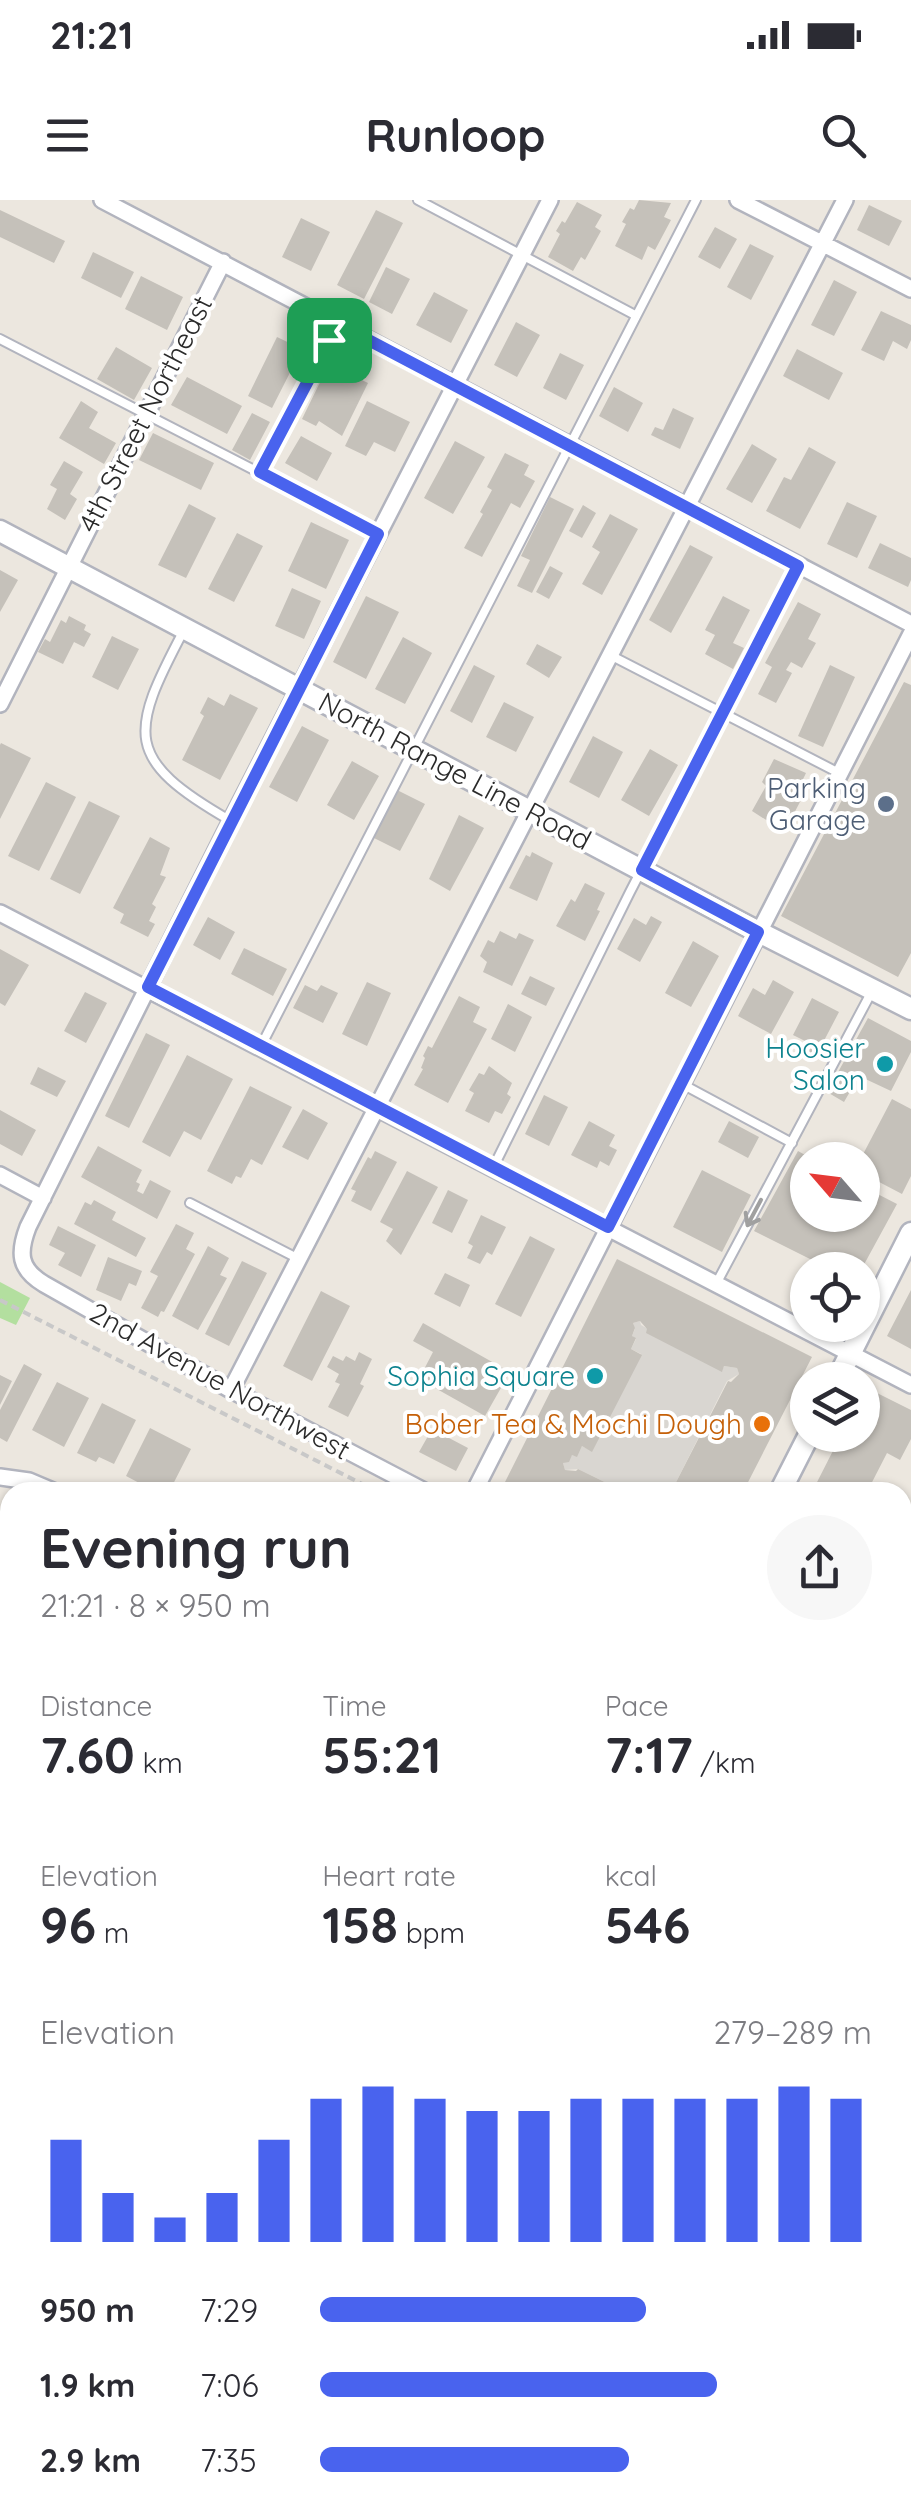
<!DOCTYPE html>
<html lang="en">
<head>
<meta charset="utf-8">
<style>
  :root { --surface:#fff; --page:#f7f7f7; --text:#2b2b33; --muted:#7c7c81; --accent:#4963ee }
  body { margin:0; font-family:Quicksand,sans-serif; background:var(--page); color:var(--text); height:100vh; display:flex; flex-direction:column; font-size:38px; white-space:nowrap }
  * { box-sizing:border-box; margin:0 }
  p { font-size:32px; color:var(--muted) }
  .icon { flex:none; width:55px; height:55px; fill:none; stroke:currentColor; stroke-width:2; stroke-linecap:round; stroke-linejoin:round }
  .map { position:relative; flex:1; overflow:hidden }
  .side { position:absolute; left:0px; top:1282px; width:912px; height:1038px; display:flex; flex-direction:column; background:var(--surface); border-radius:30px 30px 0 0; box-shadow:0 2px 8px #0004 }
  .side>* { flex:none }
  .needle { width:65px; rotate:298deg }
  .fabs { position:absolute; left:790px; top:942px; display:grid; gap:20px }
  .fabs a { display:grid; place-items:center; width:90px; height:90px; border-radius:50%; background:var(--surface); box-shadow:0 2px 8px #0004; font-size:50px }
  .pin { position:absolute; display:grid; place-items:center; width:85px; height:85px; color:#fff; margin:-42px; border-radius:20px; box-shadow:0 5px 15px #0006 }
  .round { display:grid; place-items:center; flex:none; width:105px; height:105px; border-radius:52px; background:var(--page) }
  .overview { display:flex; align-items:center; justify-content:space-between; height:170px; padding:0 40px }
  h1 { font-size:55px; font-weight:700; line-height:75px }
  .stats { display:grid; grid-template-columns:repeat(3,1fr); gap:15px; height:170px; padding:10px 40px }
  .stats div { display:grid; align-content:center }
  .stats b { font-size:50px; font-weight:700 }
  .stats small { font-size:28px; font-weight:400 }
  .stats p { font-size:28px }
  .chart { height:280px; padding:20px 40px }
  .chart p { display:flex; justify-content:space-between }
  .chart svg { width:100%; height:180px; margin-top:10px; stroke:var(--accent); stroke-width:6 }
  ul { padding:0 40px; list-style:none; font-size:32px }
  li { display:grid; grid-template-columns:160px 120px 1fr; align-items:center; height:75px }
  li i { height:25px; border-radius:12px; background:var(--accent) }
  .status { display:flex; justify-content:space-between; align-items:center; height:70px; padding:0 50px; background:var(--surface); direction:ltr }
  .status svg { height:28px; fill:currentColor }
  header { display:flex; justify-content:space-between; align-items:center; height:130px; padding:0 40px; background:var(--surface); font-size:45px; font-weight:700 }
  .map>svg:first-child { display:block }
</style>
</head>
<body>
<div class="status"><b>21:21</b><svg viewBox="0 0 49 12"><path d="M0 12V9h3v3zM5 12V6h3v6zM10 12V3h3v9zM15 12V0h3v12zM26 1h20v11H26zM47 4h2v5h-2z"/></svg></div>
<header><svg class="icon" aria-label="menu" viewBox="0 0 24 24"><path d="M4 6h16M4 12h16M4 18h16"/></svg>Runloop<svg class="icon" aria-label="search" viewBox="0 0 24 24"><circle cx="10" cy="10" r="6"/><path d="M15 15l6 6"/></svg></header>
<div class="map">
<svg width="911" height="2318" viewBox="0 0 911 2318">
  <rect width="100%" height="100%" fill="#ece7df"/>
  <path fill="#b3df9f" d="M0,1082L30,1098L16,1125L0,1118Z"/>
  <path fill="#d9d6d1" d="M640,1121L641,1125L722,1171L724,1166L737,1168L739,1174L727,1181L671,1292H625L578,1269L565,1270L563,1263L572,1255L577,1256L582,1246L592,1251L641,1154L631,1149L636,1139L632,1136L635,1129L633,1123Z"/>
  <path fill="#c5c1ba" d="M639,0L671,3L664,17L671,20L655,50L648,46L642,60L615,46L626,24L622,22L630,8L634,10Z
    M577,2L602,15L595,27L601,31L585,60L581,57L573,71L548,57L560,34L556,31L562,21L565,23Z
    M869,5L902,21L889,46L857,30Z
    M0,10L65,41L54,63L0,37Z
    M376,10L403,23L364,99L337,85Z
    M301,18L330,32L311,71L282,57Z
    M715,27L737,39L720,69L698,57Z
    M750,44L774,56L751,100L727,87Z
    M93,52L134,72L121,98L81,78Z
    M386,67L410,79L392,114L369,102Z
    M141,76L183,97L167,130L125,109Z
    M834,80L857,92L834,136L811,125Z
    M434,92L468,110L451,143L416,125Z
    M881,111L911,125V140L907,149L893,141L884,161L861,150Z
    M516,122L540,135L517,177L494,165Z
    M277,137L302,149L272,208L248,196Z
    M116,147L152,168L134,200L97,179Z
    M797,149L843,173L829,200L783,176Z
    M560,153L584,165L566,200L543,188Z
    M329,164L368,183L342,236L319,221L316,226L302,219Z
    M187,177L242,206L227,234L171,205Z
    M614,187L643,203L628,232L599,216Z
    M81,201L98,212L89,228L116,243L104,264L59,238Z
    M367,201L410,222L395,252L374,242L366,256L345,246Z
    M673,208L694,218L680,249L651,235L655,227L663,230Z
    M252,213L270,222L250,260L232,250Z
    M153,233L214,263L201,290L139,260Z
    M301,236L332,253L317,281L285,263Z
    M455,241L485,257L453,314L424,298Z
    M752,244L777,259L752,303L726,289Z
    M809,247L836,262L800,329L766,311L784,277L791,280Z
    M505,253L529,265L524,275L535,281L520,308L511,303L482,357L464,348L483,314L480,312L492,290L487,287Z
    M64,261L83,272L70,294L77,299L65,320L47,309L57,289L50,285Z
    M550,297L574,309L532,393L517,386L530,360L521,356Z
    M847,302L877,316L857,358L827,344Z
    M189,304L216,318L186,378L158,365Z
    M583,305L596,313L582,338L569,331Z
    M610,314L638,329L602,395L582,384L600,352L592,347Z
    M311,322L349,340L326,389L288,371Z
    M237,333L263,346L234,402L208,389Z
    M880,343L911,358V380L908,387L868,368Z
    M690,345L713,357L671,433L649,420Z
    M550,366L563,373L549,399L536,392Z
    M0,370L18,380L0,412Z
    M292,388L321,401L304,439L275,426Z
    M366,396L399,412L366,479L333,462Z
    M723,396L750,410L733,443L744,448L733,469L705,454L715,435L705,430Z
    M798,402L821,414L808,439L816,443L802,468L791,462L786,470L792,473L776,503L758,494L772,467L765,463Z
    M69,416L86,425L84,430L91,434L84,447L74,442L63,464L38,452L45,439L50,442L61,420L66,423Z
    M112,436L139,449L118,490L92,477Z
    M403,437L432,453L405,504L375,489Z
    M537,444L562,457L549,478L526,464Z
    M474,465L495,476L472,523L450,511Z
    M830,465L855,477L823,547L798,536Z
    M904,482L911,485V753L898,777L781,716Z
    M230,494L258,508L220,580L182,560L204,516L200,513L208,497L224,506Z
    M504,502L534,517L516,552L486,537Z
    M302,526L329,540L297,602L269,587Z
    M593,536L623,552L599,598L569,582Z
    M1,543L31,558L0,619V545Z
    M650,549L678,565L649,616L621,600Z
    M774,559L806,573L795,596L801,600L789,623L779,617L774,625L752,611L766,586L762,582Z
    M352,561L379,576L354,620L327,605Z
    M46,582L76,597L39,671L8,656Z
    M397,590L425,604L400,651L372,637Z
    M89,601L120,616L80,694L50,679Z
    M459,615L484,628L450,691L429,679Z
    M150,637L170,648L160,675L166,677L152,704L156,707L149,721L155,724L148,737L120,723L124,714L113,708Z
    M532,652L553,663L537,701L509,688L526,655L530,657Z
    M585,683L605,693L597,710L600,711L585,741L556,726L571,699L575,702Z
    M651,716L662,722L640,762L617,749L634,718L646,725Z
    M208,717L235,732L220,760L193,745Z
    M500,731L516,739L519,733L534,740L512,786L483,772L487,762L480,756L488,740L494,743Z
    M693,741L719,756L691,807L665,793Z
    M244,748L287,769L273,796L231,774Z
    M0,749L29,765L5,806L0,803Z
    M530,776L555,788L546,806L521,794Z
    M773,780L794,792L771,834L738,816L753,788L765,795Z
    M367,782L391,793L367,846L342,834Z
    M305,785L317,791L321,785L338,793L323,823L293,808Z
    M85,792L107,803L86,843L64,831Z
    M459,796L480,807L473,822L487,829L448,903L414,885L423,869L421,868L425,858L423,856L428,846L432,848Z
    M812,798L839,812L816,856L801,848L805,841L793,835Z
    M508,804L532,817L515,852L491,839Z
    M868,818L911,841V852L891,891L859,876L844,902L827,892Z
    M146,833L170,845L129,928L105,916Z
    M187,855L233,879L201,940L184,931L170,957L142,942Z
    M489,866L512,883L507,894L511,897L502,914L495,911L489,923L465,911L474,893L469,890L479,873L484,875Z
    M38,867L66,881L57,897L30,884Z
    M250,886L292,907L262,965L251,959L241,978L236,976L232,984L207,971Z
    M544,895L568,907L549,946L525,934Z
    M892,899L911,909V976L902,994L862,973L860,960Z
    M303,909L328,923L308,960L282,947Z
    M0,910L36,930L22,956L0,944Z
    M589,921L615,935L609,946L617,950L609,966L600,961L597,968L571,955Z
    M729,921L759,937L748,958L718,942Z
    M98,946L142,970L136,982L140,984L137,991L143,994L150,980L171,991L157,1019L81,977Z
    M375,951L397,962L371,1011L351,1001L356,991L351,989L368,957L371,959Z
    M798,951L814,960H808V1015H862V986L897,1004L861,1070H832L754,1031Z
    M702,970L751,995L722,1052L673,1027Z
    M407,971L438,987L401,1055L386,1041L393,1029L380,1022Z
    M448,990L468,1000L452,1033L432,1023Z
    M94,1000L116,1012L112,1020L146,1038L136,1057L74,1024L85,1002L91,1005Z
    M481,1015L506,1027L492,1055L487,1052L480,1064L467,1058L473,1046L468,1043Z
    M176,1024L194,1033L186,1049L195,1054L164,1112L161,1111L158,1117L141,1108L158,1076L150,1072Z
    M58,1026L96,1045L81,1077L58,1065L65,1053L49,1045Z
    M530,1036L555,1049L521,1117L495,1104Z
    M208,1046L229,1058L220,1075L227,1078L198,1130L172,1116Z
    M108,1057L142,1071L136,1086L129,1083L121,1101L96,1090Z
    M617,1059L812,1157L743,1292H671L728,1181L731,1182L739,1174L737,1168L724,1166L722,1172L646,1133L647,1129L640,1121L633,1123L635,1128L632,1136L636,1138L631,1149L642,1155L592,1252L582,1246L577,1257L572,1255L569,1262L563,1263L565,1270L576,1271L578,1269L625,1292L501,1290Z
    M242,1061L267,1073L229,1146L205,1134Z
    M445,1073L470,1085L460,1107L434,1094Z
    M911,1090V1149L887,1136Z
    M321,1091L350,1106L312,1181L283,1166Z
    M423,1123L510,1172L485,1216L419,1179L433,1152L413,1141Z
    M359,1152L372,1159L360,1184L364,1186L348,1217L328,1207L340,1184L335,1182L339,1174L327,1167L333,1156L343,1161L346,1156L355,1161Z
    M24,1164L42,1174L7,1242L0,1238V1210Z
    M0,1175L12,1181L0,1205Z
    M57,1182L89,1198L64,1247L32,1230Z
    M865,1187L911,1210V1239L900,1260L887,1253L867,1292H812L841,1235H862Z
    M102,1203L136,1220L114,1264L99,1257L96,1262L77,1253Z
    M150,1228L191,1249L169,1292H142L145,1286L126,1276Z
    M432,1229L468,1248L456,1271L419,1252Z
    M902,1456L911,1461V1514L902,1509Z
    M10,1519V1583L0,1578V1538Z
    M1,1657L10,1662V1701L0,1696Z
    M902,1764L911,1769V1814L902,1810Z
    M0,1792L10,1798V1837L0,1831Z
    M902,1818L911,1822V1865L902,1860Z
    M7,2047L10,2049V2103L0,2124V2062Z
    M902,2187L911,2191V2227L902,2223Z
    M3,2230L10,2234V2270L0,2265Z
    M165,2310H199L195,2318H161Z
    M858,2310H869L885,2318H853Z"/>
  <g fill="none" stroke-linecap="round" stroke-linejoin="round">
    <defs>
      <path id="lane" d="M418,0L635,115
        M0,139L378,334
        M260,273L338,124
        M184,430C129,534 123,559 231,621
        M610,455L839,573
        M261,846L696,0
        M682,884L792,943
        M494,966L630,692L798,366
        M190,1003L299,1059
        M716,1084L871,793
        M0,2029L10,2034
        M8,2163L10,2158
        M134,2318L138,2310"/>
      <path id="street" d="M102,0L911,424
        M738,0L911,89
        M0,504L223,62
        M0,713L911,1185
        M0,975L43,998
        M231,1190L845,0
        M0,1277L29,1281L55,1292
        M426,1292L231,1190L44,1084C19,1069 18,1053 28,1027L231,621L550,0
        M474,1292L911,434
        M0,1460L10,1463
        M902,1575L911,1580
        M902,1676L911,1659
        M0,1746L10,1751
        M0,1967L10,1948
        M902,2277L911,2284
        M0,2308L18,2318"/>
      <path id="secondary" d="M0,331L747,726L911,809
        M837,1180L911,1033
        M780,1292L809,1235
        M902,2098L911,2103
        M262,2318L266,2310"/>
    </defs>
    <use href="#lane" stroke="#b2b4be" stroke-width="12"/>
    <use href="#street" stroke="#b2b4be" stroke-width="20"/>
    <use href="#secondary" stroke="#b2b4be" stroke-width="25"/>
    <path stroke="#c8c8c8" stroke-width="4" stroke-dasharray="8 5" stroke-linecap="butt" d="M0,1100L378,1292
      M230,2318L234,2310"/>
    <use href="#lane" stroke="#fff" stroke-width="8"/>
    <use href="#street" stroke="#fff" stroke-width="15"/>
    <use href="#secondary" stroke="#fff" stroke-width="20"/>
  </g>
  <defs><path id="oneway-shaft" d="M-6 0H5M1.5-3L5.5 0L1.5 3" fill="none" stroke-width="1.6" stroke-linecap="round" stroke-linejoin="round" transform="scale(2.5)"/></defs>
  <use stroke="#a0a0a0" href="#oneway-shaft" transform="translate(754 1013) rotate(118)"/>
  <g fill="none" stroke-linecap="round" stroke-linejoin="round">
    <defs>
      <path id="route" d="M338,124L798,366L642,670L758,732L608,1027L148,787L378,334L260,272Z"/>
    </defs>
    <use href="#route" stroke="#fff" stroke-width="20"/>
    <use href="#route" stroke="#4963ee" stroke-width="12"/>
  </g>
  <circle fill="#5c6f8a" stroke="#fff" stroke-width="4" cx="886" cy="604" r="10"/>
  <g fill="#0f9aa8" stroke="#fff" stroke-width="4">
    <circle cx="885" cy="864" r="10"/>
    <circle cx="595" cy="1176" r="10"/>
  </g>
  <circle fill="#e8710a" stroke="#fff" stroke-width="4" cx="762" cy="1224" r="10"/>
  <g text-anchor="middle" stroke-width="8" stroke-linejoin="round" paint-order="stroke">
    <g font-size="28" fill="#2b2b2b" stroke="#fff">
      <text transform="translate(145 214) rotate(-63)" y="10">4th Street Northeast</text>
      <text transform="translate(455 571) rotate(28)" y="10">North Range Line Road</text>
      <text transform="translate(220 1181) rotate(29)" y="10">2nd Avenue Northwest</text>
    </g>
    <g font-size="28" fill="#4e5e75" stroke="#fff" text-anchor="end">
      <text x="866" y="598">Parking<tspan x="866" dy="32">Garage</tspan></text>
    </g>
    <g font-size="28" fill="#0d838f" stroke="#fff" text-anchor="end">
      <text x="865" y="858">Hoosier<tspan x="865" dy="32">Salon</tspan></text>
      <text x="575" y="1186">Sophia Square</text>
    </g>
    <g font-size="28" fill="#c56008" stroke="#fff" text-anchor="end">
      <text x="742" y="1234">Bober Tea &amp; Mochi Dough</text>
    </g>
  </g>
</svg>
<div class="fabs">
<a><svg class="needle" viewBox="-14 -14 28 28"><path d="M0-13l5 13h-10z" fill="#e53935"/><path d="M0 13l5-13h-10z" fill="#7c7c81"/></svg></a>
<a><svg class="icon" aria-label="locate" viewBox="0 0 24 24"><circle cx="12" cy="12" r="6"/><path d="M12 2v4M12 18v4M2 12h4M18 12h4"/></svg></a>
<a><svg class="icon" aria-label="layers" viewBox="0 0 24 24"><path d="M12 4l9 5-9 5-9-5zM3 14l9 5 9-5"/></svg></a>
</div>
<div class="pin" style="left:329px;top:140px;background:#1e9e55"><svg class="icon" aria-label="arrive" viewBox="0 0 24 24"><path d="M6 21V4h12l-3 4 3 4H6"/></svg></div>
<section class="side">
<div class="overview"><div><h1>Evening run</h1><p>21:21 · 8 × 950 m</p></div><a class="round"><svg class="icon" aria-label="share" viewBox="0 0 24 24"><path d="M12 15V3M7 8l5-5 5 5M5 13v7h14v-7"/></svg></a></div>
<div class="stats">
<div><p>Distance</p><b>7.60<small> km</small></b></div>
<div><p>Time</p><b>55:21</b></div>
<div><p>Pace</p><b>7:17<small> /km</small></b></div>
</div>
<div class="stats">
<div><p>Elevation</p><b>96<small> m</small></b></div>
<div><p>Heart rate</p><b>158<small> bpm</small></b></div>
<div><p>kcal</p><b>546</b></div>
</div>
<div class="chart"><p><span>Elevation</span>279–289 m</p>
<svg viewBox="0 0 160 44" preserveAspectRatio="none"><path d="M5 44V19M15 44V32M25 44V38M35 44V32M45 44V19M55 44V9M65 44V6M75 44V9M85 44V12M95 44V12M105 44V9M115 44V9M125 44V9M135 44V9M145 44V6M155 44V9"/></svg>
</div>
<ul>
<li><b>950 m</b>7:29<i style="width:59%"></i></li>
<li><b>1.9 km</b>7:06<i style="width:72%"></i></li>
<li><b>2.9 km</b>7:35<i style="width:56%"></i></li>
</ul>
</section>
</div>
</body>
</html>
